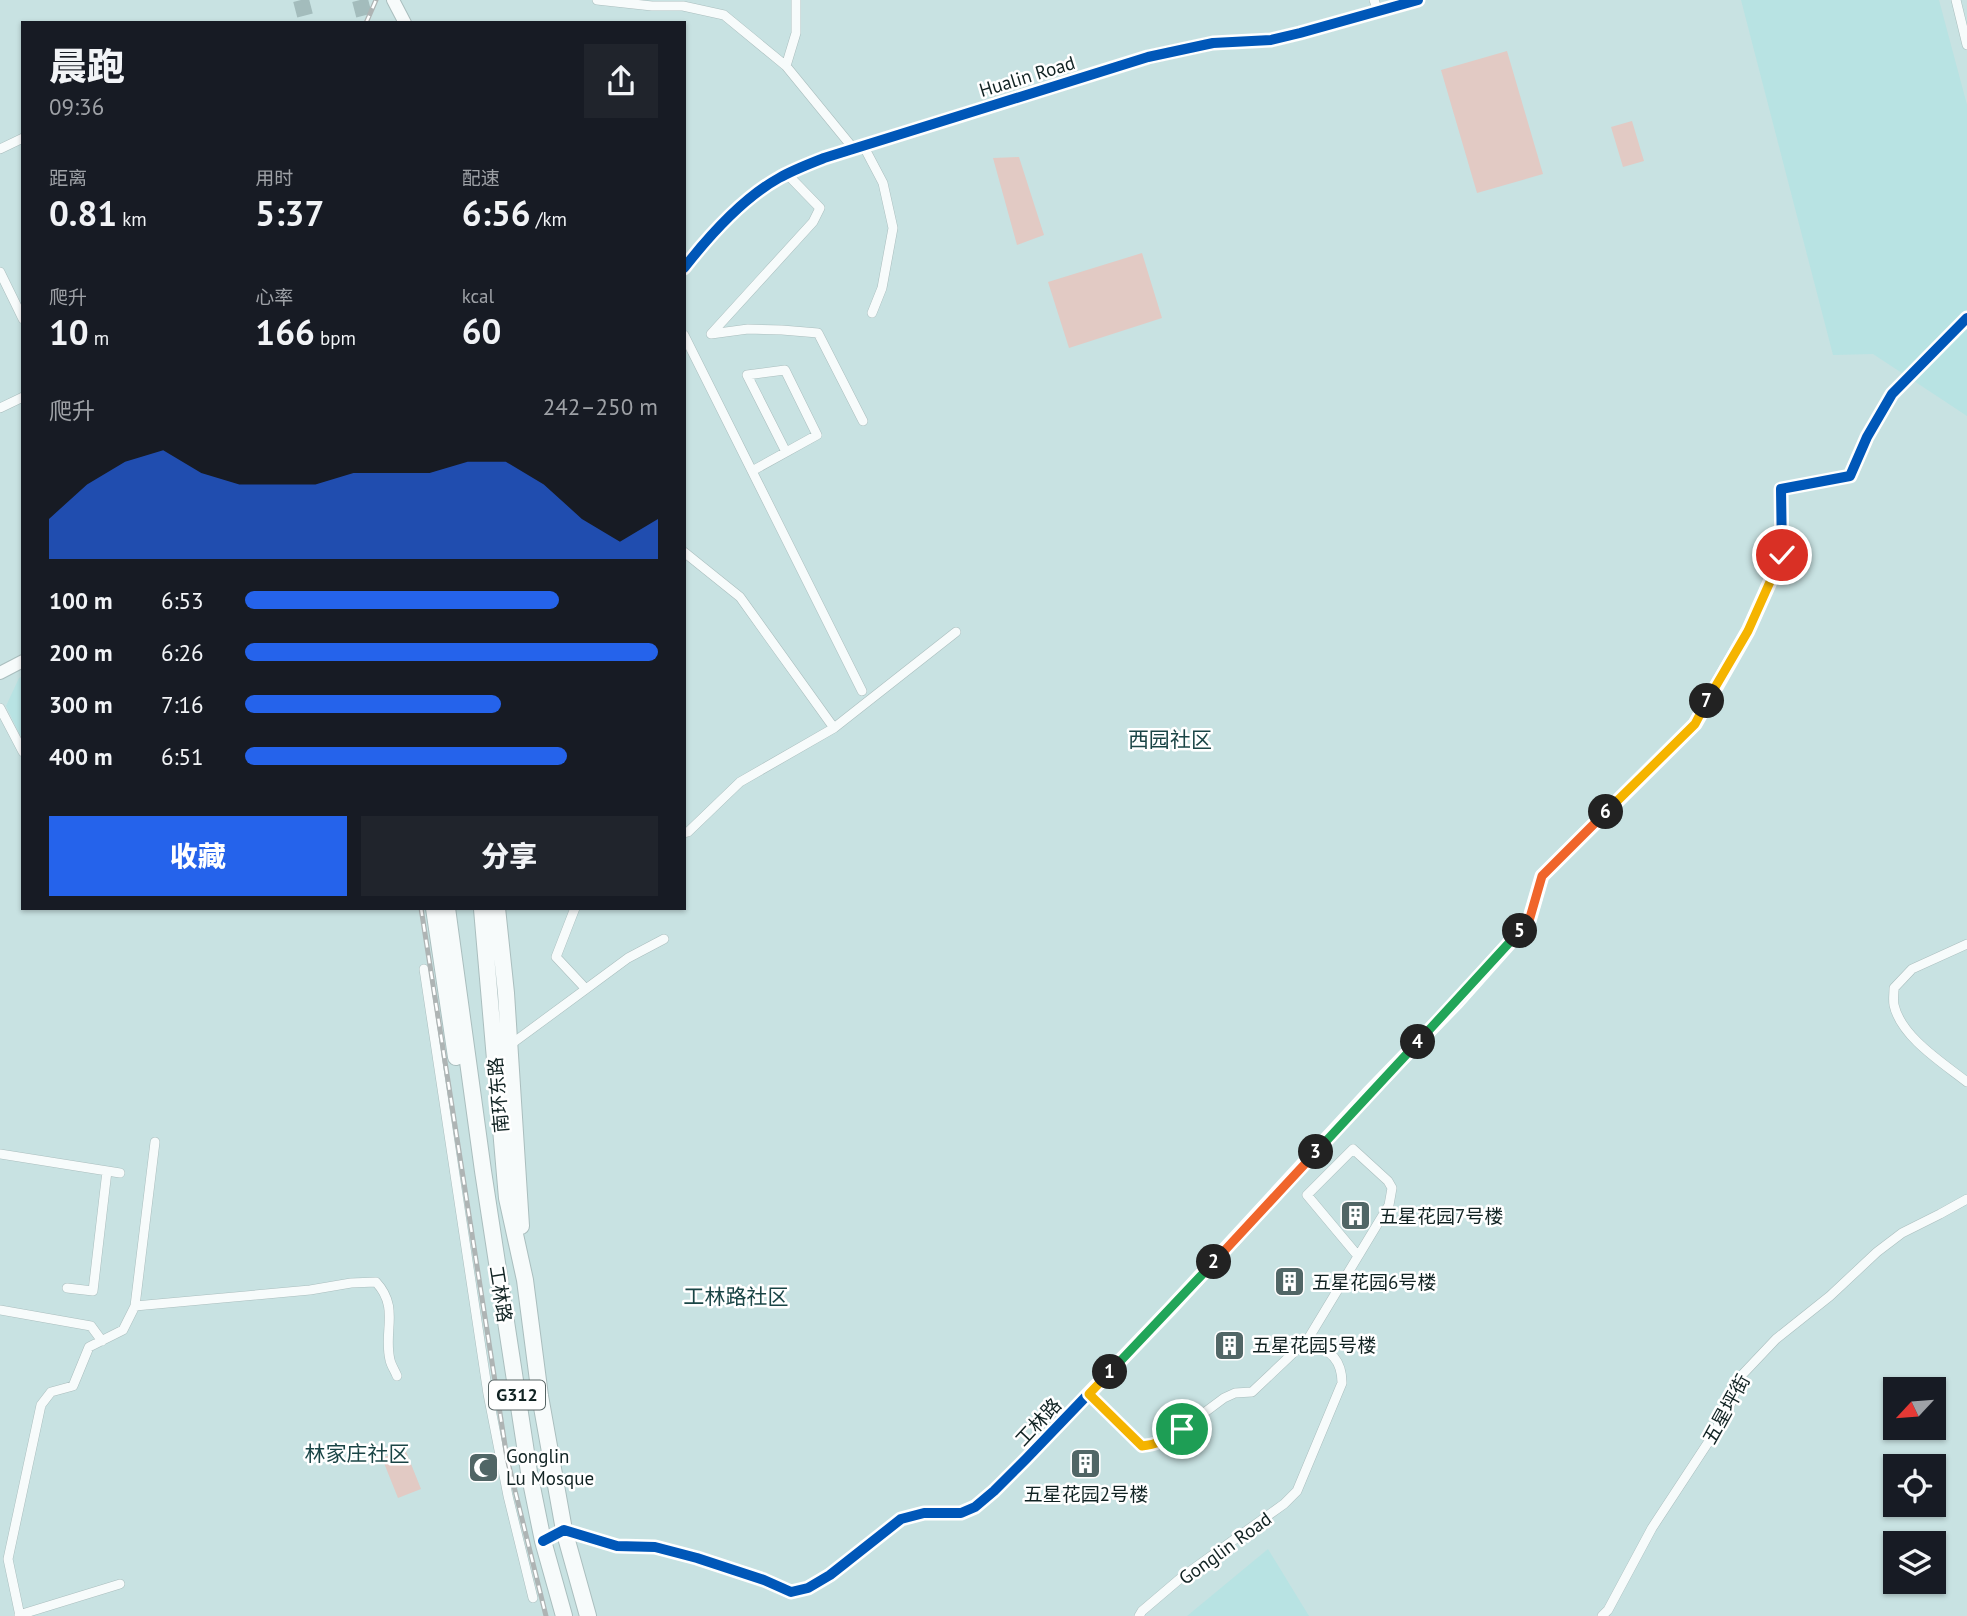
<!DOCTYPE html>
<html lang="zh">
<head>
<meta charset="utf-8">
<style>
  :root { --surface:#171b24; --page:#20242c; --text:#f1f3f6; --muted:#9ea1a6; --accent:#2563eb }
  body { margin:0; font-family:"PT Sans","Noto Sans SC",sans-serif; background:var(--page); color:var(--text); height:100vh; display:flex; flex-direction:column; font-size:26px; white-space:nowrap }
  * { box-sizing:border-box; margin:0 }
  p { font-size:23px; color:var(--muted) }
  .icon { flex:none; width:38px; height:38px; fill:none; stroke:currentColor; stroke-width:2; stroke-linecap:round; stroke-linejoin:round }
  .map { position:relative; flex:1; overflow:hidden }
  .sheet { position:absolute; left:21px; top:21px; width:665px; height:889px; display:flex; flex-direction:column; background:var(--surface); border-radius:0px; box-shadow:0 2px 5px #0004 }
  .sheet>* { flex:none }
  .needle { width:46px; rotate:244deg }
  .controls { position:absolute; left:1883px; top:1377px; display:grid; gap:14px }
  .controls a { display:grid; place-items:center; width:63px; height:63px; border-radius:0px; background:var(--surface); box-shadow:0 2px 5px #0004; font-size:35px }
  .pin { position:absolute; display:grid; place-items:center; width:60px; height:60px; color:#fff; margin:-30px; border:4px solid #fff; border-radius:50%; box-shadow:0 2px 7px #0007 }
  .km { position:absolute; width:35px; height:35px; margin:-18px; border-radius:50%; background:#222; color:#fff; font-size:19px; line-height:35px; text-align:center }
  .round { display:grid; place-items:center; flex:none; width:74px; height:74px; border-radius:0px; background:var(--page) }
  .overview { display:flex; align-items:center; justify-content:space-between; height:119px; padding:0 28px }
  h1 { font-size:38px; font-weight:800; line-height:52px }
  .metrics { display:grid; grid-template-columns:repeat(3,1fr); gap:10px; height:119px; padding:7px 28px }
  .metrics div { display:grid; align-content:center }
  .metrics b { font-size:35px; font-weight:800 }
  .metrics small { font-size:19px; font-weight:400 }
  .metrics p { font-size:19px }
  .chart { height:196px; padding:14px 28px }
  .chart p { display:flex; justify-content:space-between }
  .chart svg { width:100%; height:126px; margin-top:7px; fill:var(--accent); opacity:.7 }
  .action { display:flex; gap:14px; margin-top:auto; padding:14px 28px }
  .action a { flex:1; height:80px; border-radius:0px; background:var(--accent); color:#fff; font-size:28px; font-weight:800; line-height:80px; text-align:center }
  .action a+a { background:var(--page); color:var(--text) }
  ul { padding:0 28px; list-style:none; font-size:23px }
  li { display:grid; grid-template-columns:112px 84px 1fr; align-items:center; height:52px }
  li i { height:18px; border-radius:9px; background:var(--accent) }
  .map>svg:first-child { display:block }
</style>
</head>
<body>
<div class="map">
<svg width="1967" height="1616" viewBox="0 0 1967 1616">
  <rect width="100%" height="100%" fill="#c8e2e2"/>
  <path fill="#b8e3e3" d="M1741,0H1939L1967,105V416L1873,354L1833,355Z
    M23,676V741L6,706L19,678Z
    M1268,1549L1309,1616H1187Z"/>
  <path fill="#e2cac4" d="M1507,51L1543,174L1477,193L1441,70Z
    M1632,121L1644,161L1623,167L1611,127Z
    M1019,157L1044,235L1017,245L993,158Z
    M1142,253L1162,318L1069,348L1048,282Z
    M405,1449L421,1489L398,1498L382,1458Z"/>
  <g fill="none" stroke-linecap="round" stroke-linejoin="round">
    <path stroke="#a3bcbc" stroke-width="16" stroke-dasharray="16 8" stroke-linecap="butt" d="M301,0L307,23
      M360,0L366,23"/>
    <defs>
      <path id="street" d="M597,0L652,6H683L724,15L786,66L853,148
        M1374,0L1378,11
        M1956,0L1967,45
        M786,66L796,33V0
        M863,145L883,183L893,228L882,288L872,313
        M0,149L23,138
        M787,174L820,208L813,222L711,334L748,329L782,330L818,333L863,421
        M0,272L23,319
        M684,335L862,691
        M0,408L23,397
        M752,471L817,435L785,370L747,375L786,452
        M684,552L740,597L834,728
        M0,708L23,752
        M684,833L688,832L740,782L834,728L956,632
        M575,908L556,957L585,988
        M1967,944L1912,969L1894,988C1894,994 1893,1000 1894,1005C1901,1037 1943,1063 1967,1082
        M424,969L488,1394L508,1496L533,1598
        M510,1045L628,958L664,939
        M0,1154L120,1173
        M67,1288L93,1291L107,1171
        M135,1306L310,1290L351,1283L376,1282C400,1308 383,1331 390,1360C391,1365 395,1371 397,1376
        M0,1310L91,1326L102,1341
        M1089,1393L1142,1446H1151L1173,1436L1224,1398L1235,1393L1252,1392L1308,1339L1389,1205L1392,1188L1388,1181L1353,1149L1307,1195L1358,1256
        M543,1541L564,1530L617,1546L655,1547L697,1558L764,1580L791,1592L808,1588L830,1575L901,1519L924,1513H961L975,1507L994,1491L1026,1459L1170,1309L1368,1094L1457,1002L1529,921L1542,876L1695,724L1748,631L1782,555L1781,489L1850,476L1867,437L1892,394L1967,318
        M19,1615L120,1584
        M20,1616L8,1559L41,1405L51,1392L73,1386L89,1347L123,1330L135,1306L155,1142
        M1139,1616L1142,1611L1182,1577L1284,1504L1297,1491L1342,1383C1342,1357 1328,1351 1308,1339
        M1602,1616L1608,1610L1652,1528L1713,1435L1732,1401L1741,1376L1776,1339L1830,1296L1877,1252L1902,1233L1940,1214L1967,1199"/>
      <path id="secondary" d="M393,0L405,23
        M684,268C709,236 743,198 779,178C793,170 809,164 824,158L1148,57L1213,43L1271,40L1300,33L1418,0
        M0,673L23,661"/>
      <path id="highway" d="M434,908L456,1057
        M447,908L483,1171L529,1472L543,1541L564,1616
        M497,908L506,993L521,1226
        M482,909L507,1198L525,1280L540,1396L564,1530L588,1616"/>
    </defs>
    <use href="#street" stroke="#aabebe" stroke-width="10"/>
    <use href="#secondary" stroke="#aabebe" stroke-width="14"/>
    <use href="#highway" stroke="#aabebe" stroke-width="18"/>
    <use href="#street" stroke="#f7fbfb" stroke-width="9"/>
    <use href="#secondary" stroke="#f7fbfb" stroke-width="12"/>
    <use href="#highway" stroke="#f7fbfb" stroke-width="16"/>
    <defs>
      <path id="rail" d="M366,23L376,0
        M421,908L507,1458L546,1616"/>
    </defs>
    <use href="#rail" stroke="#aeb4b4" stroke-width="5"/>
    <use href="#rail" stroke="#fff" stroke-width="2.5" stroke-dasharray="8" stroke-linecap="butt"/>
    <defs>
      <path id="cycleway" d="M684,268C709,236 743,198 779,178C793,170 809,164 824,158L1148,57L1213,43L1271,40L1300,33L1418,0
        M543,1541L564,1530L617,1546L655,1547L697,1558L764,1580L791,1592L808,1588L830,1575L901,1519L924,1513H961L975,1507L994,1491L1026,1459L1170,1309L1368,1094L1457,1002L1529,921L1542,876L1695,724L1748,631L1782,555L1781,489L1850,476L1867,437L1892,394L1967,318"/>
    </defs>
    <use href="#cycleway" stroke="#fff" stroke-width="15"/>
    <use href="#cycleway" stroke="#0057b8" stroke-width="10"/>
  </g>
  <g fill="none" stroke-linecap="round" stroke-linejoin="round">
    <defs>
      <path id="split-1" d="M1110,1372L1089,1394L1142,1446C1157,1445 1170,1438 1182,1429"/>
      <path id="split-2" d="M1110,1372L1214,1262"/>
      <path id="split-3" d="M1214,1262L1316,1152"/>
      <path id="split-4" d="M1316,1152L1418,1042"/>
      <path id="split-5" d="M1418,1042L1520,931"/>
      <path id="split-6" d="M1520,931L1529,921L1542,876L1606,812"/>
      <path id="split-7" d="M1606,812L1695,724L1707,701"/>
      <path id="split-8" d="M1707,701L1748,631L1782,555"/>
    </defs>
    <use href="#split-1" stroke="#fff" stroke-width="14"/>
    <use href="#split-2" stroke="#fff" stroke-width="14"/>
    <use href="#split-3" stroke="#fff" stroke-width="14"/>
    <use href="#split-4" stroke="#fff" stroke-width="14"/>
    <use href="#split-5" stroke="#fff" stroke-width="14"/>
    <use href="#split-6" stroke="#fff" stroke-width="14"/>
    <use href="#split-7" stroke="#fff" stroke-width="14"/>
    <use href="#split-8" stroke="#fff" stroke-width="14"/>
    <use href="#split-1" stroke="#f5b400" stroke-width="9"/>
    <use href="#split-2" stroke="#22a559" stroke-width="9"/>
    <use href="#split-3" stroke="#f0652b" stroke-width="9"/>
    <use href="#split-4" stroke="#22a559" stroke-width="9"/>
    <use href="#split-5" stroke="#22a559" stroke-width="9"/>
    <use href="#split-6" stroke="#f0652b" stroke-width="9"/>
    <use href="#split-7" stroke="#f5b400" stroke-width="9"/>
    <use href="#split-8" stroke="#f5b400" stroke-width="9"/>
  </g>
  <defs>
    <symbol id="building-square" viewBox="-11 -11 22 22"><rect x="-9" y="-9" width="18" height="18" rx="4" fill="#516666" stroke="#fff"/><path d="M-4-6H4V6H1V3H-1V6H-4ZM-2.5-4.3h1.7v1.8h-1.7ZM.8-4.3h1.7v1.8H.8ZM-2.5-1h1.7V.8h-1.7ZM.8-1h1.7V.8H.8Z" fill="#fff"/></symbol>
    <symbol id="mosque-square" viewBox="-11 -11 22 22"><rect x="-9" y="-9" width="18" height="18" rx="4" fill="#516666" stroke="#fff"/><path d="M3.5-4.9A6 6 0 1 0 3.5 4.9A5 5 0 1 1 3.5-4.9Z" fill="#fff"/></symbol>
  </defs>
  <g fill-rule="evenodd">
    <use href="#building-square" x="1338" y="1198" width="35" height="35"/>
    <use href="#building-square" x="1272" y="1264" width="35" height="35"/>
    <use href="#building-square" x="1212" y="1328" width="35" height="35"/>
    <use href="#building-square" x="1068" y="1446" width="35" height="35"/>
    <use href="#mosque-square" x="466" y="1450" width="35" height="35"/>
  </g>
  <g text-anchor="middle" stroke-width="5" stroke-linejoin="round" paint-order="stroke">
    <rect fill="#fff" stroke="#586565" stroke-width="2" x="489" y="1380.5" width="56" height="29" rx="5"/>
    <g font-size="18" font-weight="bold" fill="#112323">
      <text x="517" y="1401">G312</text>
    </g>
    <g font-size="19" fill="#112323" stroke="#fff">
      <text transform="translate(1027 76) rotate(-17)" y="7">Hualin Road</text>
      <text transform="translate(498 1095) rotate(-95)" y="7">南环东路</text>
      <text transform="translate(501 1294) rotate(81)" y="7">工林路</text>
      <text transform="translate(1726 1409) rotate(-61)" y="7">五星坪街</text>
      <text transform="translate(1038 1422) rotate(-47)" y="7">工林路</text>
      <text transform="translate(1225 1548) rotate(-36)" y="7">Gonglin Road</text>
    </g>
    <g font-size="19" fill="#112323" stroke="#fff" text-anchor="start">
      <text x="1379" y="1223">五星花园7号楼</text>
      <text x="1312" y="1289">五星花园6号楼</text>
      <text x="1252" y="1352">五星花园5号楼</text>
      <text x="506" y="1463">Gonglin<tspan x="506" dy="22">Lu Mosque</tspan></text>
      <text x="1086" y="1501" text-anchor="middle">五星花园2号楼</text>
    </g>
    <g font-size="21" fill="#1a4546" stroke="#fff">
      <text x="1170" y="747">西园社区</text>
      <text x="736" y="1304">工林路社区</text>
      <text x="357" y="1461">林家庄社区</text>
    </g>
  </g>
</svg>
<div class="controls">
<a><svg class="needle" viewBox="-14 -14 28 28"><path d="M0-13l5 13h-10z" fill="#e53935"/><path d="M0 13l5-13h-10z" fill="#9ea1a6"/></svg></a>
<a><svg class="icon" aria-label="locate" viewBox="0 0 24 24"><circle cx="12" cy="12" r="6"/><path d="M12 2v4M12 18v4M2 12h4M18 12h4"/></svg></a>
<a><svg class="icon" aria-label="layers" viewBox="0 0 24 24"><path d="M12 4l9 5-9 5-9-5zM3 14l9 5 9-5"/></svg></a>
</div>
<div class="pin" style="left:1182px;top:1429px;background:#1e9e55"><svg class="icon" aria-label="arrive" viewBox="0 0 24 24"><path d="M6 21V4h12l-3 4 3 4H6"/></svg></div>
<div class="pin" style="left:1782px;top:555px;background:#d93025"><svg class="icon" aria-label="check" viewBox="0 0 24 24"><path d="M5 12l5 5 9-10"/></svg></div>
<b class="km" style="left:1110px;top:1372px">1</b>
<b class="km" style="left:1214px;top:1262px">2</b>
<b class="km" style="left:1316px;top:1152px">3</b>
<b class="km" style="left:1418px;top:1042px">4</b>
<b class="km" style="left:1520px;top:931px">5</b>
<b class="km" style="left:1606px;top:812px">6</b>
<b class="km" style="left:1707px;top:701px">7</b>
<section class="sheet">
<div class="overview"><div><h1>晨跑</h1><p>09:36</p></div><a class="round"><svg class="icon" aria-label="share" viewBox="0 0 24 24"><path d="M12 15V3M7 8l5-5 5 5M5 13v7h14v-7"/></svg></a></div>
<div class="metrics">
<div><p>距离</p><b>0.81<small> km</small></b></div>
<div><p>用时</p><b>5:37</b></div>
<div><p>配速</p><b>6:56<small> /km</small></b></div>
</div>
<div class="metrics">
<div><p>爬升</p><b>10<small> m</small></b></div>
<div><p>心率</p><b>166<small> bpm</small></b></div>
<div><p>kcal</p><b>60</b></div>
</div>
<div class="chart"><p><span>爬升</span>242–250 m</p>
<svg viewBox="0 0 160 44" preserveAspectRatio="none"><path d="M0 44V30L10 18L20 10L30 6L40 14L50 18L60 18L70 18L80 14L90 14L100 14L110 10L120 10L130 18L140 30L150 38L160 30V44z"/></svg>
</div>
<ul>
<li><b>100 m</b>6:53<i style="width:76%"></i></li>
<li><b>200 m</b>6:26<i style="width:100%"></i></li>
<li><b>300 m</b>7:16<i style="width:62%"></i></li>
<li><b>400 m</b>6:51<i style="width:78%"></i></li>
</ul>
<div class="action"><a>收藏</a><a>分享</a></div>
</section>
</div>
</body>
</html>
